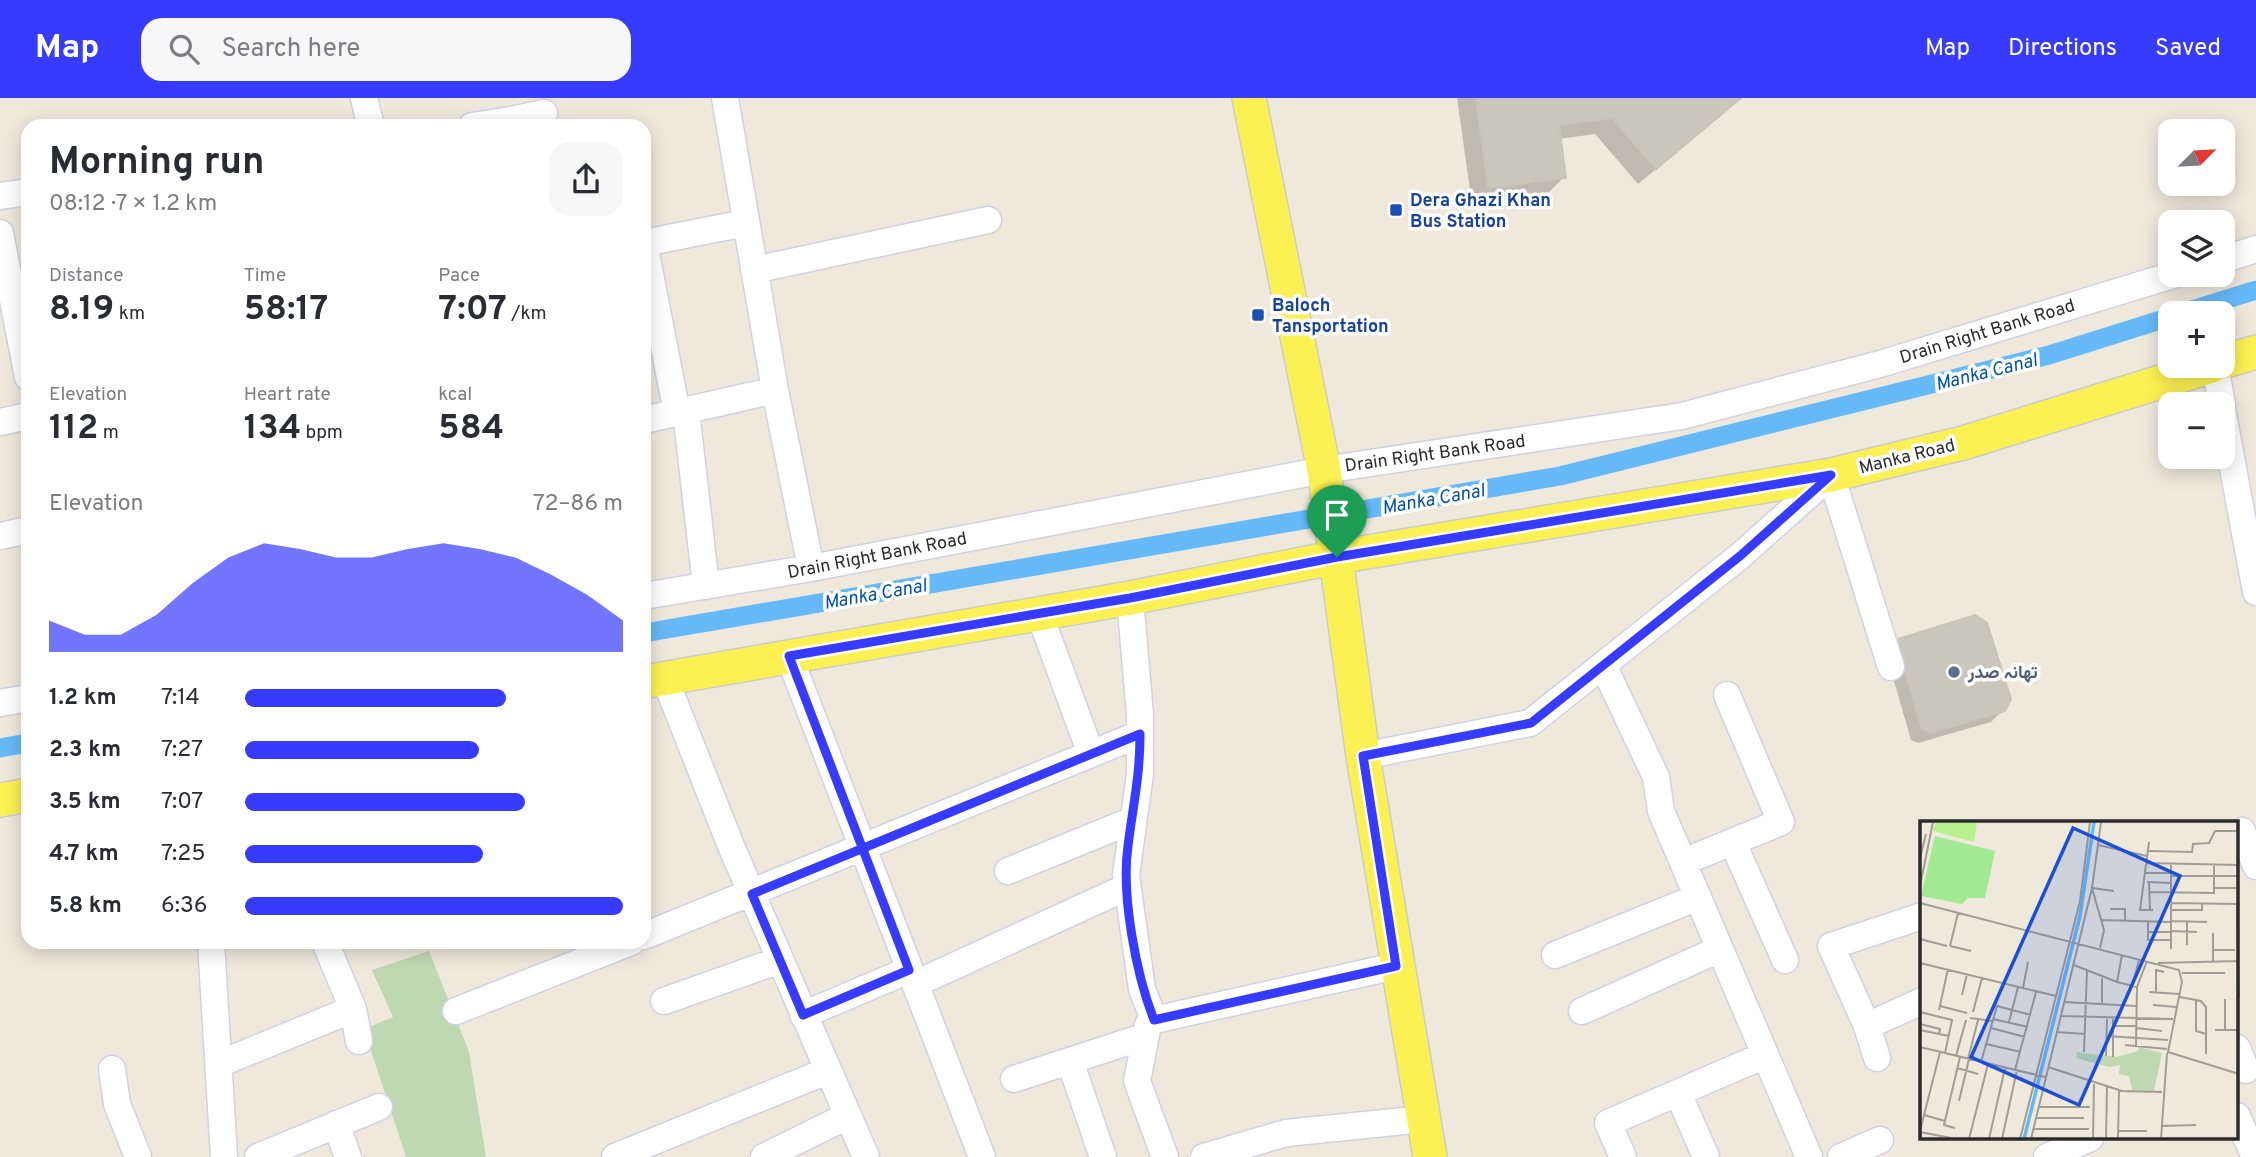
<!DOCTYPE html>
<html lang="en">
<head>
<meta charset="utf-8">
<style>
  :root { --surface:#fff; --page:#f7f7f7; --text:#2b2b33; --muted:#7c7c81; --accent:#373bff }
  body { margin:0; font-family:Overpass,Vazirmatn,sans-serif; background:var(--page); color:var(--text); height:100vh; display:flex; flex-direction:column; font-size:26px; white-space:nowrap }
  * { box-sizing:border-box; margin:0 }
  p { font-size:23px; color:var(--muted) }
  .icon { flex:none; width:38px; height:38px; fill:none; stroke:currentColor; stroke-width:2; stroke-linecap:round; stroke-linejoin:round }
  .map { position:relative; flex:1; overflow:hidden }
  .drawer { position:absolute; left:21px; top:21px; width:630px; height:830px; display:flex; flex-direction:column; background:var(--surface); border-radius:21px; box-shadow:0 4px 18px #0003 }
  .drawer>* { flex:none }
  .needle { width:46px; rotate:66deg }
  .buttons { position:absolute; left:2158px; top:21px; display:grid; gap:14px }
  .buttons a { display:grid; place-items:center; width:77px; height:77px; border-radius:14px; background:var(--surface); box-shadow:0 4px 18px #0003; font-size:35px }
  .pin { position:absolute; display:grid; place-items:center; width:60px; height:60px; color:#fff; margin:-72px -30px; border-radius:50% 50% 50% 0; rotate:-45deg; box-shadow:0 0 7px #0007 }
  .pin .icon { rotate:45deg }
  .round { display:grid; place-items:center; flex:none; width:74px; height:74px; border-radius:21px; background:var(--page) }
  .headline { display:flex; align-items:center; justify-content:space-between; height:119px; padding:0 28px }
  h1 { font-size:38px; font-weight:700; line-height:52px }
  .figures { display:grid; grid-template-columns:repeat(3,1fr); gap:10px; height:119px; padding:7px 28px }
  .figures div { display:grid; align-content:center }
  .figures b { font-size:35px; font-weight:700 }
  .figures small { font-size:19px; font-weight:400 }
  .figures p { font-size:19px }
  .chart { height:196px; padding:14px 28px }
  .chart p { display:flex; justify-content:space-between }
  .chart svg { width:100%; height:126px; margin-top:7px; fill:var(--accent); opacity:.7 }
  ul { padding:0 28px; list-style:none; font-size:23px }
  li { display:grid; grid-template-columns:112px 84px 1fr; align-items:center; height:52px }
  li i { height:18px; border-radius:9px; background:var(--accent) }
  header { display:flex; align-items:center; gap:42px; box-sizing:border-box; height:98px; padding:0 35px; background:var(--accent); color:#fff }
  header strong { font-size:33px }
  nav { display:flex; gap:38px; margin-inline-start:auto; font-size:24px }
  .search { width:490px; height:63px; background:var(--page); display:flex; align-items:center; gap:18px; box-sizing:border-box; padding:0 24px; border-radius:21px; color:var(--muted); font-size:26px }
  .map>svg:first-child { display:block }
</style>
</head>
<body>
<header>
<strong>Map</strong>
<div class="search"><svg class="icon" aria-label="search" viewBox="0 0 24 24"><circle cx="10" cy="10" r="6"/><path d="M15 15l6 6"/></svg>Search here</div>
<nav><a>Map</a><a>Directions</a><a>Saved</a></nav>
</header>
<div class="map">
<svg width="2256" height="1059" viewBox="0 0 2256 1059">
  <rect width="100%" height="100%" fill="#eee9db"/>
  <path fill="#bed9b1" d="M429,853L469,954L486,1059H406L364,931L393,919L372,872Z"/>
  <path fill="#0003" d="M1457,0H1742L1638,86L1595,36L1559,41L1564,79L1547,96L1472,106Z
    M1899,542L2003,612L1991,624L1918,645L1911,642L1887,559Z"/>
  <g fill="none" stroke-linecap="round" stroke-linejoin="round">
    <path stroke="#66b9f8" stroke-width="19" d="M2182,215L2256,192
      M644,535L1560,378L2049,257L2170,219
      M0,650L28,645"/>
  </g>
  <path fill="#c9c6bb" stroke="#c9c5b5" stroke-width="2" d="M1476,0H1741L1656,71L1612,20L1559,27L1566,80L1488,90Z
    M1975,517L1987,525L2011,601L2005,613L1930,635L1922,631L1897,547L1898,541Z"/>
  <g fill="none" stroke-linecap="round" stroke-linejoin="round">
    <defs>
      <path id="minor" d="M364,0L371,28
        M725,0L775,292L811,470
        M511,22L544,15
        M472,28L511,22L512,28
        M0,98L28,94
        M0,135L28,279
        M644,145L677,315
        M644,145L745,125
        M2222,162L2256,151
        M754,172L988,122
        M2215,268L2222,306
        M2222,311L2256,494
        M686,313L706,488
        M644,322L775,292
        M0,324L28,318
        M0,438L28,432
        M644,498L811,470L1324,372L1682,318L1880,266L2173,177
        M1130,500L1140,617V676L1126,777L1142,891L1154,922
        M1039,515L1091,656
        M789,558L982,1059
        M1603,567L1656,679L1661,713L1809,1059
        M665,581L731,748L866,1059
        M0,605L28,600
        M1363,658L1530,625L1740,458L1831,377L1891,569
        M2242,733L2256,768
        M1733,745L1785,862
        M1683,764L1781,724L1727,597
        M1008,773L1133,722
        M644,838L1140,636
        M211,844L224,1059
        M325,844L353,911L359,943
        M1555,857L1698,799
        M915,886L1127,789
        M664,903L780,862
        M456,913L631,844
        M1582,913L1720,851
        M803,917L909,872
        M1867,928L1922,903
        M2237,950L2246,972
        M1877,960L1867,928L1831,848L1922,818
        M1070,963L1103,1059
        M219,966L353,911
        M112,971L117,1006L138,1059
        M1014,981L1146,938
        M1678,995L1706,1059
        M2237,1018L2255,1059
        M336,1026L348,1059
        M258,1059L379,1009
        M615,1059L827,973
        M764,1059L847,1018
        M1165,1059L1137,983L1148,927L1154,922L1396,868
        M1204,1059L1286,1035L1424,1021
        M1623,1059L1608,1025L1765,957
        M1841,1059L1880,1042
        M2047,1059L2090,1040"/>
      <path id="major" d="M1249,0L1324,372L1363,658L1430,1059
        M2222,264L2256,254
        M644,584L1130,500L1337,459L1831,377L1963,345L2212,268
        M0,702L28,697"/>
    </defs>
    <use href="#minor" stroke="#d0d1e5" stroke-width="29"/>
    <use href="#major" stroke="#ccc" stroke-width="36"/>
    <use href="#minor" stroke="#fff" stroke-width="26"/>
    <use href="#major" stroke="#fcf152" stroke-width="33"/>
  </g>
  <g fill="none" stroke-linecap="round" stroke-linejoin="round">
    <defs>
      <path id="route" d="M1337,459L1130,500L789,558L909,872L803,917L752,796L1140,636C1140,679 1133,707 1128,748C1121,797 1136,876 1154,922L1396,868L1363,658L1531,625L1740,458L1831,377L1337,459"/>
    </defs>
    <use href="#route" stroke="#fff" stroke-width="14"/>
    <use href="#route" stroke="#373bff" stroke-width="9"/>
  </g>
  <g fill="#1a4fb4" stroke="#fff" stroke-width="2.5">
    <rect x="1389" y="105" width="14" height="14" rx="3.5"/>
    <rect x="1251" y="210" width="14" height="14" rx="3.5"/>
  </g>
  <circle fill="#5c6f8a" stroke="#fff" stroke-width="2.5" cx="1954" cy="574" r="7"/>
  <g text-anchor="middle" stroke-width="7" stroke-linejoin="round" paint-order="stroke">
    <g font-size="18" font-weight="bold" fill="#164399" stroke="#fff" text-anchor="start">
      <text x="1410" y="108">Dera Ghazi Khan<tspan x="1410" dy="21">Bus Station</tspan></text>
      <text x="1272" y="213">Baloch<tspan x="1272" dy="21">Tansportation</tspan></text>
    </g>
    <g font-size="18" fill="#2b2b2b" stroke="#fff">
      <text transform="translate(1987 233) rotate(-17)" y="6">Drain Right Bank Road</text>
      <text transform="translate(1435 355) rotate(-8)" y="6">Drain Right Bank Road</text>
      <text transform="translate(1907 358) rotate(-14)" y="6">Manka Road</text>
      <text transform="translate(877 457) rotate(-11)" y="6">Drain Right Bank Road</text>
    </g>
    <g font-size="18" font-weight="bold" fill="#4e5e75" stroke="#fff" text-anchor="start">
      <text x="1968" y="580">تھانہ صدر</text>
    </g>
    <g font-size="19" font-style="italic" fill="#0253a7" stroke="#fff">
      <text transform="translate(1986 273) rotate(-14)" y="7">Manka Canal</text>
      <text transform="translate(1433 400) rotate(-10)" y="7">Manka Canal</text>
      <text transform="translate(875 495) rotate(-10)" y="7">Manka Canal</text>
    </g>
  </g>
  <g transform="translate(1920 723)">
    <rect width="318" height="318" fill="#eee9db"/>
    <path d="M15,15L75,30L65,77H48L42,83L1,75Z" fill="#a2e993"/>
    <path d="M219,226L242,232L234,270L212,269L209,255L199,253L200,244L189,246L156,237L157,231L196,236L218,230Z" fill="#bed9b1"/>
    <path d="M16,1H57L54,21L13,10Z" fill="#b7f18e"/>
    <path fill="none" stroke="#66b9f8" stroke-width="3.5" d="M104,318L160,95L174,1"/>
    <path fill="none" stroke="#a09d95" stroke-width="2" d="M229,21L220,89H233M178,24L227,35M229,30L272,31L273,23L289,22L295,10H319M0,37L6,13M227,42L319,44M294,43V73M225,52H251M251,55H319M227,61L251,62M229,61L230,89M0,65L13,1M294,67H319M229,71L294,72M0,82L259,149L262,161L248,231L319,253M251,82L318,83M317,83L319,177M190,88H205V100M251,89H282V82M181,99L251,101M228,100V119H251M251,100L287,101M251,110L277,111M228,111H251M293,112V140M0,118L27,125M267,124V101M30,125L38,92M30,125L51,130M180,127L184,109L172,67L194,70M251,128V43M293,129H315M202,134L197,161L217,166M0,142L136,175M238,142L319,140M154,144L197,161M262,152H305M182,157V183M212,166L219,139M103,167L108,141M229,171L259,173M236,171V149L244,151M42,174L47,153M260,176L281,180L286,186V233M276,179V210L286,213M144,181L216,185M233,184L256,186M20,185L47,192M19,189L28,148M0,191L32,199L25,232M53,191L62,157M142,195L253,198M193,196V236M50,197L73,200M73,198L108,206M89,201L98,166M0,203L20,208L19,213M193,205H216M71,207L105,216M216,207L242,210M0,209L29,215M295,209H319M305,209V178M136,211L165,213M187,215L248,219M66,223L101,231M205,224L247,228M216,225L217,166L227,140M0,226L125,256M164,231L167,149M36,235L46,199M186,235L187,196M48,238L58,199M61,241L77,185L111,194M128,246L202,270L242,271M37,247L58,253M95,249L116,171M39,280L49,238M119,286H170M4,294L25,300M116,297H164M241,305L276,304M35,307L24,304L40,236M114,308H169M0,310L20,231M198,310H227M0,311L31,317M49,318L68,243M69,318L85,247M82,318L97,249M100,318L160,80L170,1M111,318L172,67L181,1M173,318L174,263M186,318L187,266M198,318L199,269M241,318L247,232"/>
    <path fill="#1d4ed8" fill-opacity="0.15" stroke="#1d4ed8" stroke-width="3.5" d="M153,7L260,55L159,284L51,236Z"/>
    <rect width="318" height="318" fill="none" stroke="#2b2b2b" stroke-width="3.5"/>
  </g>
</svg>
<div class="buttons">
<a><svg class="needle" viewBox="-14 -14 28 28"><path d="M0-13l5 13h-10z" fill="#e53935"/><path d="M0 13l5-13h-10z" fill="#7c7c81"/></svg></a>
<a><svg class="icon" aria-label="layers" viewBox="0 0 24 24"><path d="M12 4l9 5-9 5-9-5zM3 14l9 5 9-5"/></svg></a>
<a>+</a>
<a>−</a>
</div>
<div class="pin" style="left:1337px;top:459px;background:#1e9e55"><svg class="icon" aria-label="arrive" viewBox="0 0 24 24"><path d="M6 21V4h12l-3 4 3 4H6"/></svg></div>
<section class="drawer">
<div class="headline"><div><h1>Morning run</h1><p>08:12 · 7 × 1.2 km</p></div><a class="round"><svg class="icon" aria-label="share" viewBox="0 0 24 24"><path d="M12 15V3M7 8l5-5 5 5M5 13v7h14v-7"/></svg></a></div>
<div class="figures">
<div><p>Distance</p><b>8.19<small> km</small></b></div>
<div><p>Time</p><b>58:17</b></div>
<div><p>Pace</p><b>7:07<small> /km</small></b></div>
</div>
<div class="figures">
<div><p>Elevation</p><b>112<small> m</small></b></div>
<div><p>Heart rate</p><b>134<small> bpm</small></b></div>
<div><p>kcal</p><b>584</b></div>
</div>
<div class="chart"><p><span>Elevation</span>72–86 m</p>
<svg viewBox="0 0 160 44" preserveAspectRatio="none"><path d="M0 44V33L10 38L20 38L30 31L40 20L50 11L60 6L70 8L80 11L90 11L100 8L110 6L120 8L130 11L140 17L150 24L160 33V44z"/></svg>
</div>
<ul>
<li><b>1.2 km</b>7:14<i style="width:69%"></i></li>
<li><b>2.3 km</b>7:27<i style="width:62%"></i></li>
<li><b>3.5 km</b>7:07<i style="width:74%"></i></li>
<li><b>4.7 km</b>7:25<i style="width:63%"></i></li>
<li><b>5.8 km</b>6:36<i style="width:100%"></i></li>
</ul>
</section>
</div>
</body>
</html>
